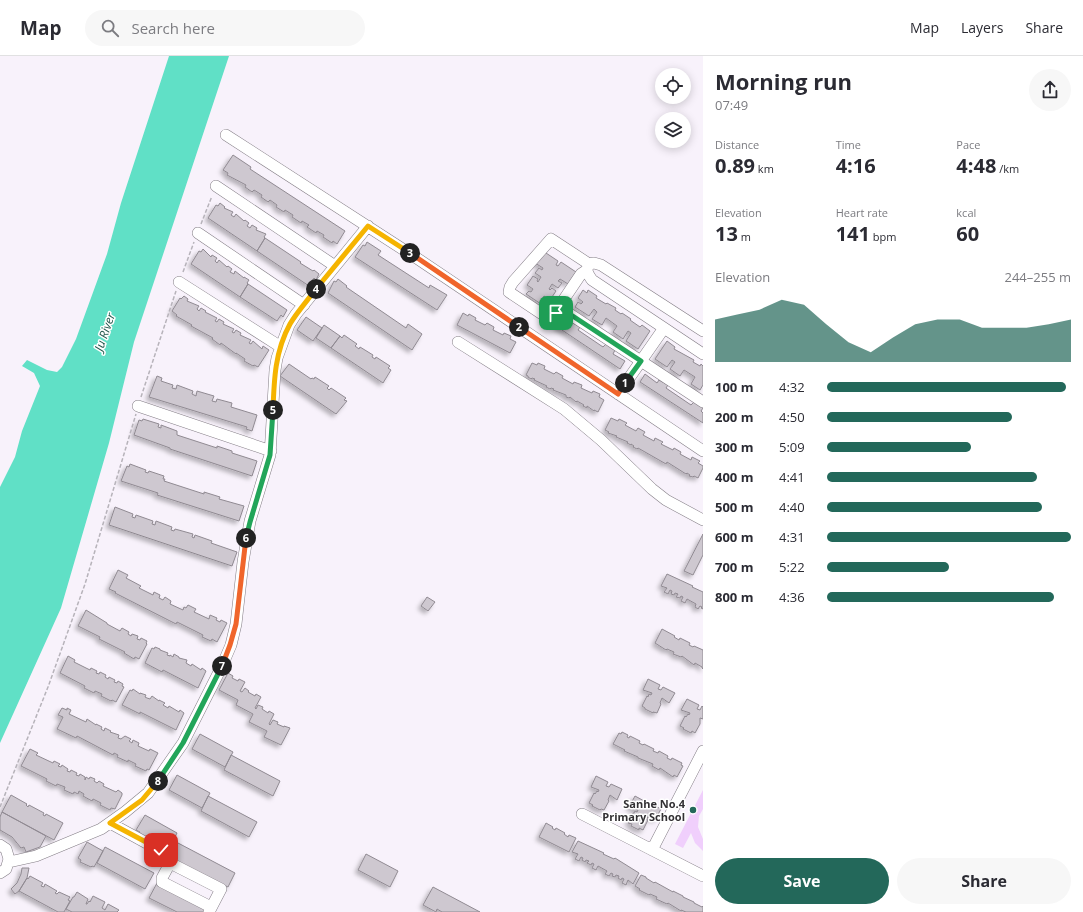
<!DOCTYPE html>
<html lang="en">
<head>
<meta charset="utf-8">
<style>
  :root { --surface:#fff; --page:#f7f7f7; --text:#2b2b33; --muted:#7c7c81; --line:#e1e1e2; --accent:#23685a }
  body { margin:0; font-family:"Open Sans",sans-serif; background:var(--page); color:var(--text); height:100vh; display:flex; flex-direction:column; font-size:15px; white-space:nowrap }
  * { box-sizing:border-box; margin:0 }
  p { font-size:13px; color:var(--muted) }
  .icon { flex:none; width:22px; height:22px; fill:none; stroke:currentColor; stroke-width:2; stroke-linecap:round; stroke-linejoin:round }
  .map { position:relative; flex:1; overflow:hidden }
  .panel { display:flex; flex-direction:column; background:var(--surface); width:380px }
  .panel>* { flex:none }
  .tools { position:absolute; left:655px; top:12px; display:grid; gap:8px }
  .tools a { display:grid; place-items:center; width:36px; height:36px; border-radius:50%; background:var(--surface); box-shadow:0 2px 10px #0003; font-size:20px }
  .pin { position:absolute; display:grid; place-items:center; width:34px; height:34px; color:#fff; margin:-17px; border-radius:8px; box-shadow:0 2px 6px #0006 }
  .km { position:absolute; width:20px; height:20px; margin:-10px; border-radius:50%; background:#222; color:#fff; font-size:11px; line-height:20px; text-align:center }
  .round { display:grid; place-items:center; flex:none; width:42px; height:42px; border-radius:21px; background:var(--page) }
  .headline { display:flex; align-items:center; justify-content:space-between; height:68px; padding:0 12px }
  h1 { font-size:22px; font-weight:700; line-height:30px }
  .metrics { display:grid; grid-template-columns:repeat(3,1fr); gap:6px; height:68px; padding:4px 12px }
  .metrics div { display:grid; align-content:center }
  .metrics b { font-size:20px; font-weight:700 }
  .metrics small { font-size:11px; font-weight:400 }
  .metrics p { font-size:11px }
  .chart { height:112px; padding:8px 12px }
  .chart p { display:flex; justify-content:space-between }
  .chart svg { width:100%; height:72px; margin-top:4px; fill:var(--accent); opacity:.7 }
  .action { display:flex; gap:8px; margin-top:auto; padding:8px 12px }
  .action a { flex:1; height:46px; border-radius:24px; background:var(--accent); color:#fff; font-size:16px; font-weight:700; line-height:46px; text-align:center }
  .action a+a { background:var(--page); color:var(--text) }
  ul { padding:0 12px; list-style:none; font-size:13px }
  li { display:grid; grid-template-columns:64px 48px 1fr; align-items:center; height:30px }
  li i { height:10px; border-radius:5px; background:var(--accent) }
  header { display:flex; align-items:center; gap:24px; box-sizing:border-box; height:56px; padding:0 20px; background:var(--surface); border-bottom:1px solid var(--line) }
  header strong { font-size:19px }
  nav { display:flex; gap:22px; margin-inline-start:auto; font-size:14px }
  .search { width:280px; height:36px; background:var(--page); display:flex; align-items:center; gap:10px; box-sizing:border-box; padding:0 14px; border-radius:22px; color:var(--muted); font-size:15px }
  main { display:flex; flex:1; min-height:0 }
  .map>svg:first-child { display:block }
</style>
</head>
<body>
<header>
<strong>Map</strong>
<div class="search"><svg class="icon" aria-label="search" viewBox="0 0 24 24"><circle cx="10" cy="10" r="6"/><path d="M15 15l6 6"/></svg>Search here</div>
<nav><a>Map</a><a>Layers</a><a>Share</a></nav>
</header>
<main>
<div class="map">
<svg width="703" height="856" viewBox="0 0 703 856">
  <defs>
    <filter id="shadow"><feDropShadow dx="-3" dy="3" stdDeviation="2" flood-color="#0004"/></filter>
  </defs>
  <rect width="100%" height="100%" fill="#f8f2fb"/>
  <path fill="#f0cffc" d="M703,734V753L699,760L698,771L703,783V795L695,787L691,777L683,792L675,788Z"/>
  <path fill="#60e0c6" d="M169,0H229L134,286L109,387L61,552L0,687V431L15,401L22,375L40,330L34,317L22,310L27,304L47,314L57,316L62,311L76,283L107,198L121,147Z"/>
  <path fill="#cec8d0" stroke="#908a92" filter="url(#shadow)" d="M233,99L251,111L250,113L345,175L337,188L333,185L332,187L323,181L324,179L317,175L316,177L307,171L309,169L302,165L301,167L292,161L293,159L285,154L284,156L276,151L277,149L270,144L268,146L261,141L262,139L254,134L252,136L245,131L246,129L227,119L228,117L223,114Z
    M220,147L225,151L224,152L233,156L231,159L234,161L236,158L244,165L245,164L249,167L247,170L250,172L252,169L257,172L256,174L266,178L264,181L265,182L257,195L208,162L216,149L218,150Z
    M265,182L301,206L300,207L313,215L314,214L319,218L316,224L314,222L309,230L257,195Z
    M367,186L381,195L378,199L429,232L430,229L447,239L437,254L355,201L363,189L365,190Z
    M203,193L211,201L212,199L217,202L215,205L217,207L219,204L227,211L228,210L232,213L230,216L234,218L235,215L244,222V221L249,224L247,227L248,228L240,241L191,208L199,195L201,196Z
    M543,195L558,205L556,209L558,210L561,206L576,216L568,228L560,223L558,225L562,227L558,232L552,228L549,233L550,234L552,232L556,235L550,244L544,240L542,243L544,245L541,248L526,238L529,235L531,236L533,233L527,229L533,220L538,223L537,225L538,226L541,221L535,217L539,212L542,214L543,212L535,207Z
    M338,223L347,230L346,231L406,272L408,268L422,278L412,294L328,237L334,225L336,226Z
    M248,228L287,254L283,261L281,259L277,265L240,241Z
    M583,234L587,237L588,234L597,240L596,242L606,248L607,247L616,252L615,254L621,258L622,257L631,263L630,264L640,271L642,269L650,275L638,293L626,285L631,277L628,275L623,283L613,276L617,270L606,262L602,269L592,263L597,256L594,253L589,260L575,251L578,246L581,248L583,246L578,242Z
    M184,240L188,243L187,245L199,250L197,253L199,255L201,252L206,255L205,256L217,262L215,265L217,266L219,263L224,266L223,268L234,273L232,276L234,277L236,274L241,277L240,279L251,284L249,287L251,288L253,285L262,293L263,290L269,294L258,311L254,309L253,310L244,305L245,303L236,297V298L221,287L220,289L212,283L213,282L191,270L192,269L176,260L177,259L172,255L180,242L181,243Z
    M463,257L468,260L469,258L476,262L475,264L485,269L487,267L494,271L493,274L503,279L504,277L511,280L510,283L516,286L510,297L457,269Z
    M306,261L322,272L313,285L297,274Z
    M561,263L569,269L571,266L580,271L578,274L603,291L606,288L615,294L613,298L625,305L620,313L556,270Z
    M324,269L340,280L331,292L316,282Z
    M344,279L357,288L355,290L359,293L360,291L373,299L372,301L375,303L376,301L390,310L388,312L391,314L383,327L331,292L340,280L342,282Z
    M667,285L675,291L674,293L694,304L693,306L700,310L701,308L703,310V329L700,334L691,328L695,321L684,314L680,320L670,313L675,306L672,304L667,311L655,303Z
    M532,307L537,309L538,307L545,310L544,313L554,318L556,316L563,320L562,322L573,328L574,326L582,329L581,332L592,337L593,335L600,338L599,341L604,344L598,356L594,354V355L587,350V352L583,350L584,349L577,345L576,346L570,341L569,342L566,341V339L553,334L554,333L551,332L550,333L546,331L547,330L534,324L535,323L532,322L531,323L528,321V320L526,319Z
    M289,308L311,323L312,322L314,323L315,321L329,330L327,332L329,334L331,332L346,342L344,344L347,345L336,358L280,320Z
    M645,318L657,327L659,324L668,329L666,332L691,349L694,346L703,352L701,355L703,357V367L640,326Z
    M157,320L162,322L161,325L173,329L172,332L176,333L177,329L193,335L192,338L196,340L197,335L214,340L212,345L216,346L217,343L232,347L231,351L257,359L252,375L246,373L247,371L149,341Z
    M611,362L618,365L619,363L627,367L625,369L636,375L638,372L645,376L643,379L654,385L655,382L663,386L661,388L673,394L674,392L681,396L680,398L691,404L692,401L700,405L698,407L703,410V412L698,422L694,420L693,421L689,420L690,419L687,417L686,418L667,406L666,408L638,392L637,393L633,391L634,390L631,388V389L627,387L628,386L616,381L617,380L608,377L609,376L605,374Z
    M143,363L159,368L158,371L161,372V369L177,375V379L217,392V390L232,395V397L257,405L252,420L170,393V392L134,379L139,364L142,365Z
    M130,408L146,414L145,416L148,417L149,415L164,420L163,423H165L164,425L204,438V436L220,441L219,443L244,450L239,465L157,439L158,437L121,425L127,410L129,411Z
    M115,451L133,458L132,461L135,462L136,459L153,465L152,468L155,469L156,465L172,471L171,474L174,475L175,473L193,478L192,481L194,482L195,479L212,485L211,487L237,496L232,510L109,469Z
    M703,478V499L693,519L684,515Z
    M118,514L128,519L126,522L141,530L139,532L153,539L154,536L160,539L159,542L163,544L165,541L171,545L170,548L183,554L184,551L186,552L188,549L196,553L194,556L209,563L210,559L217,562L216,564L220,566L221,564L227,567L217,586L212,583L211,585L202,581L203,579L177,566L176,568L115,537L116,536L109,533Z
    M667,518L693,530L692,531L703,536V553L701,552L702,551L700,550L698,553L695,551L696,548L687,543L685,547L681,545L683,541L681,540L680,542L676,541L678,538L675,537L674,539L671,538L672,535L670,534L668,538L664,536L667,532L661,530Z
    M427,541L435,546L428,555L421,550Z
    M86,554L107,567V568L120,575L122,572L129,576L128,578L131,580L132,578L138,580L137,583L140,584L141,582L147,585L146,587L147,588L139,603L135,601L134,603L124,597L125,596L99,583L100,581L78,570Z
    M662,573L675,580L674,581L679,584L680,582L690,587L689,589L693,591L694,590L703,594V613L702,612V611L695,607L694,609L682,600L681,601L673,598L674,596L667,593L666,594L655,587Z
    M155,591L160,593V594L168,597L167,599L170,600V599L173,601L174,598L179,601V602L187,604L186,607L191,610L192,608L201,614L202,612L206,615L198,632L163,614L162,616L145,607L152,592L154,593Z
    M68,600L75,604L74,606L90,614L91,612L97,615L96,617L99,618L100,616L106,619L105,621L108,623L109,621L115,624L114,626L117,627L118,625L123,628L122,630L124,631L116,646L112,644L111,645L101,640L102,638L95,635L94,637L84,632L85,630L60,617Z
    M228,617L233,620L232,622L238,625L239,623L245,626L240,635L242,636L245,632L249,635L248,636L255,640L256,638L261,641L255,652L256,653L258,649L263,651L262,653L268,657L269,655L274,658L269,668L270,669L273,664L278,666L277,668L284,671V670L290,672L281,689L264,681L267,675L249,666L253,658L236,649L238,644L219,634Z
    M648,623L660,629L658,633L661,634L663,631L675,637L669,647L662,642L660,647L661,648L657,657L653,656V657L645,653V652L642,650L647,640L648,641L649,638L651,639L652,637L643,634Z
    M133,633L140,638V637L146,639L145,641L147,642L150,643L152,640L159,645V644L165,647L163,649L168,652L169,650L179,656L180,654L184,657L176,674L140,656V658L122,649L130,634L132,635Z
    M687,643L699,649L697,653L700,654L702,650L703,651V663L700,662V668L695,677L692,675L691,677L683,673L684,672L680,670L685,660L686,661L688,658L689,659L690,657L681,654Z
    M62,652L67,654V652L71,654L69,658L86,666L87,663L96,669V668L102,671L101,673L104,675L105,672L111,675L110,676L119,679L118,682L121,683L125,680L131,683L129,685L132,687L133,684L139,687L138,690L149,695L150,693L158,697L149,714L147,713L146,715L135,710L136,708L128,704V706L117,701L118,699L114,697L113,699L77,680L76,682L57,673L63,661L58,659Z
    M622,676L628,679L627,681L629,682L630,680L640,685L639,687L643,689L644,688L654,693L653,695L658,697L659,695L668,700L667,702L671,704L672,702L682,707L681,709L683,710L677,721L674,719L673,721L660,712L659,714L652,710L653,708L638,702V701L624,695L625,694L613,688L619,677L621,678Z
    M200,678L233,696L225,711L192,693Z
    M30,693L38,697L36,699L53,707L54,705L60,708L58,710L61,711L62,709L68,713L67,715L70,716L71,714L77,717L76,719L79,720L80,718L85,721V724L86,721L89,723L90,721L95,723L94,725L97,727L99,725L104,728L103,730L116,736L118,734L122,737V739L115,753L111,752L110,754L100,749L101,747L93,743L92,745L83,740L84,738L79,735L78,738L74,736L73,738L64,734L65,731L57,728L56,730L46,725L47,723L21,710Z
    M231,699L280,725L273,740L224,714Z
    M177,719L210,737L202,752L169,734Z
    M596,720L608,726L606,730L609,731L611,728L622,733L617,744L610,739L608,744L609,745L604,754L601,753L600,754L592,750L593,749L589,747L594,737L595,738L597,735L598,736L599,734L591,731Z
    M11,739L27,748L26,749L28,751L29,749L44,757L43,759L45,760L46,758L63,767L54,784L2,756Z
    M208,740L257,766L249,781L201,755Z
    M635,740L646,746L645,749L648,751L649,747L661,753L655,764L648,759L647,764H648L643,774L639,772V774L631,770L632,768L628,767L633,757H634L635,755L637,756L638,754L629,751Z
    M2,756L46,780L40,791L26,796L24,791L21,792L12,781L0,774V761Z
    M145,759L177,777L169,792L149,781L148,783L139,778L140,776L136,774Z
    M546,767L553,771L552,772L555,774L556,772L565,777L564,778L568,781L569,779L576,782L569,796L539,781Z
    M578,785L604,797L603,798L614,803L615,802L639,817L633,828L628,824L626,829L622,827L624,823L622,822L621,824L618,822L619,820L616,819L615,821L612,820L613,818L611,817L609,820L605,818L607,815L598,810L596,814L592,812L594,808L592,807L591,809L587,807L589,805L586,804L585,806L582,804L583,802L581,801L579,805L575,803L578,798L572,796Z
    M87,786L103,795L94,811L92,810L91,811L80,806L81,804L78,802Z
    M178,787L235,817L228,831L175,805L176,804L174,803L173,804L170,802Z
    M105,791L154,817L145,833L97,807Z
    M366,798L398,815L390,831L358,814Z
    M22,812H29L27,822L19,835L15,838L11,833L17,827L21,818Z
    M641,819L646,821V822L654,827L655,826L673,836V835L683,840V841L694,846V847L702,851L703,850V856H686L681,854V855L668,847L667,848L656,843L657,841L650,838L649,839L639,834L640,833L635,830Z
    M30,820L43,827L41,830L44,831L45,828L57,835L55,837L57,838L59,836L70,841L68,844L70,845L64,856H58L19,835L27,822L28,823Z
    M157,827L200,847L206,856H177L149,842Z
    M433,831L480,856H442L437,853L436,856L423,849Z
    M77,836L88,843L86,848H87L89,845L90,846L93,840L105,846L102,852L105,854L108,848L119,854L117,856H72L66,853L73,841H74Z"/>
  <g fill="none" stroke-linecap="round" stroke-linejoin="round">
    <defs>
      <path id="minor" d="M226,79L415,201L703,395
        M216,130L335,210
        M198,177L304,249
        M587,214L581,218L552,261L548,262L509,236L510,231L513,226L551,183L589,208
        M179,226L281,291
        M559,251L703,346
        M703,275L601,209L594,207L589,208C585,215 588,218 592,224L703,298
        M458,286L564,353L601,384L652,433L666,444L703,464
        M618,338L664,272
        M138,350L271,395
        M582,758L703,820
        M110,767L161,795
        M0,789L6,793L9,803L6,813L0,817
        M652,794L703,695
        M9,806L36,800L101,773L125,756L148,737L183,687L222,610L231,589L236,568L243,506L250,465L270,399L275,314L277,302L289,269L296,258L368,170
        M209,856L221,833L172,808L169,809L162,822V826L211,851"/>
    </defs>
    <use href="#minor" stroke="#837d85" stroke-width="12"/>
    <path stroke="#b7b3ba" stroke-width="1.5" stroke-dasharray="4 2" stroke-linecap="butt" d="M201,168L212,140
      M183,216L194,186
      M141,341L176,235
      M0,751L48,631L85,528L136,358"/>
    <use href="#minor" stroke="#fff" stroke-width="11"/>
  </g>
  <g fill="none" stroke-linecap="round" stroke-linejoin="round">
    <defs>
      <path id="split-1" d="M556,257L559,251L641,305L625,327"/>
      <path id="split-2" d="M519,271L618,338L625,327"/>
      <path id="split-3" d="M410,197L519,271"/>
      <path id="split-4" d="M316,233L368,170L410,197"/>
      <path id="split-5" d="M273,354C274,324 275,295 290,268C297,256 307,245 316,233"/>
      <path id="split-6" d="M246,482L250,466L270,399L273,354"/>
      <path id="split-7" d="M222,610L230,589L236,568L246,482"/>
      <path id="split-8" d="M158,725L183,687L222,610"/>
      <path id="split-9" d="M158,725L142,744L110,767L161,794"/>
    </defs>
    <use href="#split-1" stroke="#fff" stroke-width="8"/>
    <use href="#split-2" stroke="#fff" stroke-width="8"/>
    <use href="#split-3" stroke="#fff" stroke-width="8"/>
    <use href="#split-4" stroke="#fff" stroke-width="8"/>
    <use href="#split-5" stroke="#fff" stroke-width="8"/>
    <use href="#split-6" stroke="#fff" stroke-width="8"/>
    <use href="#split-7" stroke="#fff" stroke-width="8"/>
    <use href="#split-8" stroke="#fff" stroke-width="8"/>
    <use href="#split-9" stroke="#fff" stroke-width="8"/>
    <use href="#split-1" stroke="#22a559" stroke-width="5"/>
    <use href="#split-2" stroke="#f0652b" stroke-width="5"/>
    <use href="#split-3" stroke="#f0652b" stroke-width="5"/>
    <use href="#split-4" stroke="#f5b400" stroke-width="5"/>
    <use href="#split-5" stroke="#f5b400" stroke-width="5"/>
    <use href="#split-6" stroke="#22a559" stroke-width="5"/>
    <use href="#split-7" stroke="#f0652b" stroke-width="5"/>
    <use href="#split-8" stroke="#22a559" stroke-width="5"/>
    <use href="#split-9" stroke="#f5b400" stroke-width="5"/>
  </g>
  <circle fill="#23685a" stroke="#fff" stroke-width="1.5" cx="693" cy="754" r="4"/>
  <g text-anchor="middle" stroke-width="3" stroke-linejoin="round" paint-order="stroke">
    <g font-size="11" font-weight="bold" fill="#323033" stroke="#fff" text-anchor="end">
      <text x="685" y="752">Sanhe No.4<tspan x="685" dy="13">Primary School</tspan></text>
    </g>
    <g font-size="12" font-style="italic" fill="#23584d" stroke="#fff">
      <text transform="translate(105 276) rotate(-71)" y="4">Ju River</text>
    </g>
  </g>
</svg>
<div class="tools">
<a><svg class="icon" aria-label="locate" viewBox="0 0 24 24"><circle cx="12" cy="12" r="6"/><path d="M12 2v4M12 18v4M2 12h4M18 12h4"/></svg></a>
<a><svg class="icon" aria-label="layers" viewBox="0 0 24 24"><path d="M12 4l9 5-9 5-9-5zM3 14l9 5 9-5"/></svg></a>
</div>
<div class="pin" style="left:556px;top:257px;background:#1e9e55"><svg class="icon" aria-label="arrive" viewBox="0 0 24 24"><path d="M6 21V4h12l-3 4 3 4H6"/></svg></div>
<div class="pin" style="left:161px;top:794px;background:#d93025"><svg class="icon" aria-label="check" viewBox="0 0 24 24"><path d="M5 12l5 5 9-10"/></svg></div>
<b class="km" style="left:625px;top:327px">1</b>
<b class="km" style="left:519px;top:271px">2</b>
<b class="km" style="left:410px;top:197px">3</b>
<b class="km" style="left:316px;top:233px">4</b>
<b class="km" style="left:273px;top:354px">5</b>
<b class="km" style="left:246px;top:482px">6</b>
<b class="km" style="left:222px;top:610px">7</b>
<b class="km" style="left:158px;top:725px">8</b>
</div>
<section class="panel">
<div class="headline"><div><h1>Morning run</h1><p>07:49</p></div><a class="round"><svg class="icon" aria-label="share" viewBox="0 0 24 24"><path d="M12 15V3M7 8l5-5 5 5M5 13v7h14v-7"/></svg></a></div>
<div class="metrics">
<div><p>Distance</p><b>0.89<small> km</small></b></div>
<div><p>Time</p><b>4:16</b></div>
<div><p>Pace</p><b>4:48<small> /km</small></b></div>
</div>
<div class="metrics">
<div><p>Elevation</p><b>13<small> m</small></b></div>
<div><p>Heart rate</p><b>141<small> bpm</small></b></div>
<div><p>kcal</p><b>60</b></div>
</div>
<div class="chart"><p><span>Elevation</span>244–255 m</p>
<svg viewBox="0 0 160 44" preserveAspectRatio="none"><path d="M0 44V18L10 15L20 12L30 6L40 9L50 21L60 32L70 38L80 29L90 21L100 18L110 18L120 23L130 23L140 23L150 21L160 18V44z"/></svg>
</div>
<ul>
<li><b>100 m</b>4:32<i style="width:98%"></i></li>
<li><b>200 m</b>4:50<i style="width:76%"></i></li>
<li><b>300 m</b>5:09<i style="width:59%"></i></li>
<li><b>400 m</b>4:41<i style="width:86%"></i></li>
<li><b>500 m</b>4:40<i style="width:88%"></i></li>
<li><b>600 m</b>4:31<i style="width:100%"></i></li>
<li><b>700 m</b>5:22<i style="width:50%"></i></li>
<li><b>800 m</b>4:36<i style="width:93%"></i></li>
</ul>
<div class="action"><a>Save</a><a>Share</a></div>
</section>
</main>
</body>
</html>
